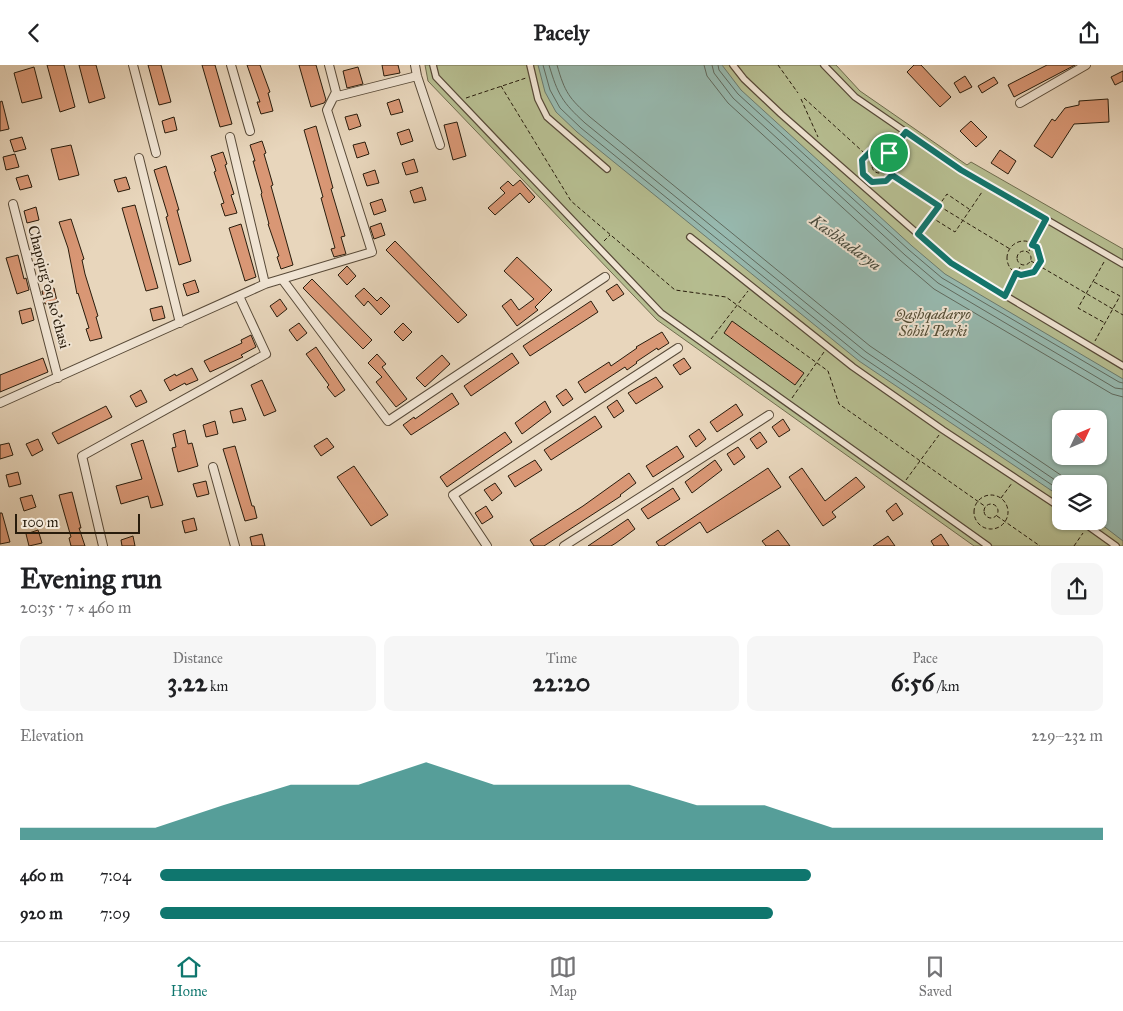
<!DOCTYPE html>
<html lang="en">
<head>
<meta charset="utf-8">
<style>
  :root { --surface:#fff; --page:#f6f6f6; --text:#202124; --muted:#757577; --line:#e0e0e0; --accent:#0f766e }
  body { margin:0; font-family:"IM FELL Great Primer",serif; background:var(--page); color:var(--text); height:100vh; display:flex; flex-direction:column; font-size:19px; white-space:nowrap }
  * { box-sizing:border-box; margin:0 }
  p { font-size:16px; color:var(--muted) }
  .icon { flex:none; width:28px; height:28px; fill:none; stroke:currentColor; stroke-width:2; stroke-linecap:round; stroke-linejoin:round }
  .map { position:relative; height:481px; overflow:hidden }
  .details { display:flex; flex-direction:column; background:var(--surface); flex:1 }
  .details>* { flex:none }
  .needle { width:32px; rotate:46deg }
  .controls { position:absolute; left:1052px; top:345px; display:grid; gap:10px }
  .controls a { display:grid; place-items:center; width:55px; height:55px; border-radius:10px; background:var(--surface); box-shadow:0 1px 4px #0004; font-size:25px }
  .scale { position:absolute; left:15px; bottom:12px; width:125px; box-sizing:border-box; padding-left:5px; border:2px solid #281c0c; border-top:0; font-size:14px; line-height:18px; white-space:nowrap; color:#281c0c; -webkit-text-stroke:4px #f0e4d3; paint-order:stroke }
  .pin { position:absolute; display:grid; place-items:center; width:42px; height:42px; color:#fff; margin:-21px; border:2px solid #fff; border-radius:50%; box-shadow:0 1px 5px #0007 }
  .round { display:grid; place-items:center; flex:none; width:52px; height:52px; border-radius:10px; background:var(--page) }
  .overview { display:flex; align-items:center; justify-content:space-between; height:85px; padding:0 20px }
  h1 { font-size:28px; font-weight:800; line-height:38px }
  .stats { display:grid; grid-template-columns:repeat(3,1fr); gap:8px; height:85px; padding:5px 20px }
  .stats div { display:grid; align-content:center; border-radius:10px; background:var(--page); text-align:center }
  .stats b { font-size:25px; font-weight:800 }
  .stats small { font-size:14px; font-weight:400 }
  .stats p { font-size:14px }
  .chart { height:140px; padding:10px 20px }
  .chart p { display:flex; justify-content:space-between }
  .chart svg { width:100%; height:90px; margin-top:5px; fill:var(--accent); opacity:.7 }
  ul { padding:0 20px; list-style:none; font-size:16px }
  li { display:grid; grid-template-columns:80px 60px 1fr; align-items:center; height:38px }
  li i { height:12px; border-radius:6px; background:var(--accent) }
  header { display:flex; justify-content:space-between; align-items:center; height:65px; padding:0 20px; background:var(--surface); font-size:22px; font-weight:800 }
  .tab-bar { display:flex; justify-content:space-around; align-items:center; height:70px; border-top:1px solid var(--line); background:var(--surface); font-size:14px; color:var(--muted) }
  .tab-bar a { display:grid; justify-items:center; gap:2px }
  .tab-bar .on { color:var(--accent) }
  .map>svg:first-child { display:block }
</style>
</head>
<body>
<header><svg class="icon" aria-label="back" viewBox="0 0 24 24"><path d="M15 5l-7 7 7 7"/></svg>Pacely<svg class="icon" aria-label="share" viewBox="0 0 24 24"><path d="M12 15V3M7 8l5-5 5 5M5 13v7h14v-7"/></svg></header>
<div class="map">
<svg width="1123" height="481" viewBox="0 0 1123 481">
  <rect width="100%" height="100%" fill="#e8d6bc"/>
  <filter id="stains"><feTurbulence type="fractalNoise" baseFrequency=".004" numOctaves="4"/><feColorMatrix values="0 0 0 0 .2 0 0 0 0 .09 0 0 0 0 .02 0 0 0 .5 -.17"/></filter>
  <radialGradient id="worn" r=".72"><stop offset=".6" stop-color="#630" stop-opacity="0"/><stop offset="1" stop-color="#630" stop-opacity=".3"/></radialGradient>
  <path fill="#b6bd90" stroke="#6f6c4e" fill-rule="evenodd" d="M425,0H836L860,26L967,100L971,97L1123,184V481H974L657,255L428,16ZM1061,354H1099V391H1061ZM1061,419H1099V456H1061Z"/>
  <path fill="#97b9af" stroke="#6b7a6e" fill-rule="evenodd" d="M538,0H722L741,25L912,181L945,209L1123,314V476L1097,456H1099V419H1061V432L859,296L577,67L556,47L545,27ZM1061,354H1099V391H1061Z"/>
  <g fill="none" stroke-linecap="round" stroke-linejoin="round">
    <path stroke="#606a5e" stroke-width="1" d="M543,0L550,25L560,43L581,63L862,292L1061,426
      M549,0C558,30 562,37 585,58L866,287L1061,419
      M557,0C565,28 569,33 590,52L870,281L1074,419
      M704,0L707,11L728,38L900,195L934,224L1112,329L1123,332
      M712,0L714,8L733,33L905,190L938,218L1115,323L1123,324
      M718,0L719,5L738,29L909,185L942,213L1119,317L1123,318"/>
  </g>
  <path fill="#d99775" stroke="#281c0c" d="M47,0H64L75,42L60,47Z
    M79,0H96L105,33L89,38Z
    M148,0H161L171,37L159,40Z
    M202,0H215L232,59L220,62Z
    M247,0H260L270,27L268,28L273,46L261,49L257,37H260Z
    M299,0H316L326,35L324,38L311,42Z
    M382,0H398L400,8L384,11Z
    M914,0H921L951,32L940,42L907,7Z
    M1047,0H1075L1014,32L1008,20Z
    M34,2L42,33L22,38L14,8Z
    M358,2L363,19L347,23L343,6Z
    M1123,6V16L1115,20L1111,12Z
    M965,11L972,22L960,28L954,18Z
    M994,12L998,18L982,28L978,21Z
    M399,34L403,47L391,50L387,38Z
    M1108,34L1109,57L1074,59L1052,93L1034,81L1052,54L1055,56L1065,43L1079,40V36Z
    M2,36L9,64L0,66V37Z
    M357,49L361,61L349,65L345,52Z
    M174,52L177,65L165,68L162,56Z
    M971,56L987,72L976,82L960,66Z
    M457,57L466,91L453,95L444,60Z
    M316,61L333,123L331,124L345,171L341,172L346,189L334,192L331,184L335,183L321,133L323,132L304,65Z
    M409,64L413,76L401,80L397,68Z
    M22,72L26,84L14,87L10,75Z
    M262,76L266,88L264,89L273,120L271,121L293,200L281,204L277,192L279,191L268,159H269L261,129L262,128L253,96H255L250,80Z
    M365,77L369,89L357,93L353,80Z
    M71,80L79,110L59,115L51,84Z
    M1000,85L1016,96L1008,109L991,98Z
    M223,87L227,99L225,100L234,129L231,130L237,148L225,151L221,139L224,138L214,107L216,106L211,91Z
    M15,89L19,102L6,105L3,92Z
    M414,94L418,107L406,110L402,98Z
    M166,101L179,145H177L191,196L179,200L166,152L168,151L154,105Z
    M375,105L379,118L367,121L363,109Z
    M28,110L32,122L20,125L16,113Z
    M126,112L130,124L118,127L114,115Z
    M520,115L535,132L529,138L520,128L495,150L488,143L505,128L500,123L508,116L513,121Z
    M422,122L426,135L414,138L410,126Z
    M382,134L386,146L374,150L370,138Z
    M135,140L158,223L146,226L122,143Z
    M36,142L39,155L27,158L24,146Z
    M71,154L84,194L82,195L85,209L98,251L96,252L102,273L90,276L86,264L89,263L78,228L77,229L68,183L59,157Z
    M381,158L385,170L374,174L370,162Z
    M241,159L256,212L245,216L229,163Z
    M395,176L467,250L458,258L386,185Z
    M18,190L24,214L26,213L29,225L17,229L6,193Z
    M517,192L552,225L535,242L538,245L517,261L502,241L511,234L519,245L534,234L504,206Z
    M347,201L356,211L347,220L338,210Z
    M312,214L372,275L363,284L303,223Z
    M195,215L199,227L187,231L183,219Z
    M617,219L624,229L613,236L606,226Z
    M54,223L57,236L45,239L42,226Z
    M364,223L377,236L381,232L390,241L381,250L368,236L364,241L355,231Z
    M280,234L287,244L277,252L270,241Z
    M591,236L598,247L530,291L523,281Z
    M162,241L165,253L153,256L150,244Z
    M31,243L34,255L22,259L19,246Z
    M732,256L804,308L795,320L724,268Z
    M299,258L307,268L297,276L289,265Z
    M403,258L412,267L403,276L394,267Z
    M662,267L669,278L658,285L657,283L636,297L637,298L627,305L625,302L585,328L578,317L609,297L611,301L637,283L636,282Z
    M251,270L256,282L241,290L243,292L210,307L204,296L242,278L241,275Z
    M316,282L345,325L335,332L327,322L329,320L306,289Z
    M512,288L519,298L471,331L464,321Z
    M377,289L386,299L382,302L407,334L396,342L376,317L382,312L368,298Z
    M442,290L450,299L425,322L416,313Z
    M43,293L48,307L0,327V310Z
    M684,293L691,303L680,310L673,300Z
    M192,303L198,315L186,320L185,318L170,326L164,315L175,309L176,311Z
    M656,312L663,322L636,339L628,328Z
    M262,315L276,346L264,351L251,320Z
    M566,324L573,334L563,341L556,331Z
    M141,325L147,337L136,342L130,331Z
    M452,328L459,339L411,370L403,360L414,352L415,354Z
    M617,335L624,346L614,353L607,342Z
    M545,336L551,347L522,369L515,358Z
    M736,339L743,350L717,367L710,357Z
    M106,341L112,352L58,379L52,368Z
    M242,343L246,355L233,358L230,346Z
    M595,351L602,362L551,395L544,385Z
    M783,354L790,365L779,372L772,362Z
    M215,356L218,369L206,372L203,360Z
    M699,364L706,374L696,382L689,371Z
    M185,365L188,379L192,378L198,401L178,407L172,383L176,382L173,369Z
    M505,367L512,377L447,422L440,412Z
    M760,367L767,377L757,384L750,374Z
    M327,373L334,382L321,391L314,381Z
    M38,374L43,385L32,391L26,379Z
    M143,375L163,440L151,443L148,431L121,439L116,421L142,414L131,379Z
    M9,378L13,390L0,394V380Z
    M235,381L252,441H254L257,453L245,456L223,384Z
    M677,381L684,392L653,412L646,401Z
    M738,382L745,392L734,400L727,389Z
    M535,395L542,405L515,422L508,411Z
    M715,395L722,405L692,428L685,417Z
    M354,401L388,450L371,461L337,412Z
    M768,403L781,422L707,468L700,457L664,481H659L656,477Z
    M802,403L825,436L856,412L865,422L832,447L836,452L823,461L789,412Z
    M18,407L21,419L9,422L6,410Z
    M629,408L636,418L620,430L621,431L544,481H534L530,475L583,441Z
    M206,416L209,429L197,432L193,419Z
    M495,418L502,428L492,436L484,425Z
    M673,423L680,434L648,454L641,444Z
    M72,427L81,463H79L85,481H71L69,473L71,472L59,430Z
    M32,430L36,442L24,446L20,433Z
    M896,438L903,449L893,456L886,446Z
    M486,441L493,452L482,459L475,448Z
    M0,448H2L10,477L0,479Z
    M194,453L197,465L185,468L182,456Z
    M628,454L635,464L616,478L611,481H588Z
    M38,465L42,478L29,481L26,469Z
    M778,465L790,481H766L762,476Z
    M262,469L265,481H252L250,472Z
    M941,469L949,481H934L931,476Z
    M133,471L135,481H122L121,475Z
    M888,471L895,481H873Z"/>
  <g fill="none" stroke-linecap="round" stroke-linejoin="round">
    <defs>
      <path id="pedestrian" d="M433,0L436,12L661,248L988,481
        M530,0L538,34L547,52L607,104
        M733,0L744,14L781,49L951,198L1123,301
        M824,0L855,32L961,105L1123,199
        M690,172L853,302L943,365L1061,443
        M1081,456L1116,481"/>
      <path id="minor" d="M133,0L156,88
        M231,0L250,66
        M415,0L417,11L440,80
        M334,32L417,11
        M1020,38L1086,0
        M230,72L265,219
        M139,93L180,258
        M13,139L58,313
        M282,214L388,356L605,212
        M0,338L265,219L372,187L327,45L336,27L329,0
        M213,402L235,481
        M103,481L82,391L266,289L239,231
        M487,481L453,430L678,283
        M564,481L769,350"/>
    </defs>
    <use href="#pedestrian" stroke="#584a38" stroke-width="8"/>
    <use href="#minor" stroke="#584a38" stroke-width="10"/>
    <path stroke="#281c0c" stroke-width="1" stroke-dasharray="4 2.5" stroke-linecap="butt" d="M778,0L798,28
      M501,21L571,136L675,225L726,232L817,298L828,306L839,339L986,442
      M466,33L526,13
      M804,33L873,96
      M801,34L818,72
      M862 101a17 17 0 1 1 34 0a17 17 0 1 1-34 0Z
      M889,87L901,73
      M872 101a7 7 0 1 1 14 0a7 7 0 1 1-14 0Z
      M885,105L939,141L1010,184
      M931,152L955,167L982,127
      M923,163L947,129L969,144
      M604,176L610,170
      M1007 193a17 17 0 1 1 34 0a17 17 0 1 1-34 0Z
      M1017 193a7 7 0 1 1 14 0a7 7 0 1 1-14 0Z
      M1029,186L1042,161
      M1031,196L1123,250
      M1104,197L1078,243L1105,258
      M1094,217L1120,231L1095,276
      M1009,223L1021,200
      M711,274L748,226
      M792,333L824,287
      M906,415L939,370
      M974 447a17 17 0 1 1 34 0a17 17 0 1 1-34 0Z
      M1001,433L1012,418
      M984 446a7 7 0 1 1 14 0a7 7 0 1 1-14 0Z
      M997,451L1040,481
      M1074,481L1083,468"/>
    <use href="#pedestrian" stroke="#f0e4d3" stroke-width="5.5"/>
    <use href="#minor" stroke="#f0e4d3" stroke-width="8"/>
  </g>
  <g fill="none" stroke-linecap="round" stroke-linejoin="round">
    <defs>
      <path id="route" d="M906,67L961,105L1046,154L1032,180L1037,182L1041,196L1034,207L1021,210L1016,208L1005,231L951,198L918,169L939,141L892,110L886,116L872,117L863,109L862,95L871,86L884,84L889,88Z"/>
    </defs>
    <use href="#route" stroke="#fff" stroke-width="10"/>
    <use href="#route" stroke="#0f766e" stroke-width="6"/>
  </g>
  <g text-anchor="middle" stroke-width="4" stroke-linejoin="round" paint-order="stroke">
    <g font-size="15" fill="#281c0c" stroke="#f0e4d3">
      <text transform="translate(49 222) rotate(75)" y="5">Chapqirg'oq ko'chasi</text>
    </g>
    <g font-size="15" font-style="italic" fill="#534c34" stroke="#f0e4d3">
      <text x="933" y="254">Qashqadaryo<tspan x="933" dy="17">Sohil Parki</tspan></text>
    </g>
    <g font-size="16" font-style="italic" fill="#494b3d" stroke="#f0e4d3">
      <text transform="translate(846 177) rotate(36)" y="6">Kashkadarya</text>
    </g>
  </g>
  <rect width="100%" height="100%" filter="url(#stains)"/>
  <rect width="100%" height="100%" fill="url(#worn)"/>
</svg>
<div class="controls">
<a><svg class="needle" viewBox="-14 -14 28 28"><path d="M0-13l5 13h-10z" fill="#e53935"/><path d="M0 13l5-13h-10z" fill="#757577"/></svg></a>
<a><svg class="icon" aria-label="layers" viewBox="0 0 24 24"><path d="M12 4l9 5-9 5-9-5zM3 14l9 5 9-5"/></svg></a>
</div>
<div class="scale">100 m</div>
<div class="pin" style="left:889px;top:88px;background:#1e9e55"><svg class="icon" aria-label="arrive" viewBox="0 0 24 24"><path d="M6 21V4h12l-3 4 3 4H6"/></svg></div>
</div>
<section class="details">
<div class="overview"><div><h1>Evening run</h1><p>20:35 · 7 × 460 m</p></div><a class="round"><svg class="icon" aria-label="share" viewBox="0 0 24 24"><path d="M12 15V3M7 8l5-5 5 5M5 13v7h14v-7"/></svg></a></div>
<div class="stats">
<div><p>Distance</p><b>3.22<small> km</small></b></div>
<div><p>Time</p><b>22:20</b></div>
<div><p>Pace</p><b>6:56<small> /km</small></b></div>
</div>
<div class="chart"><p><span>Elevation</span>229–232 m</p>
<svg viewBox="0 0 160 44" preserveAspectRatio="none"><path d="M0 44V38L10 38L20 38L30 27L40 17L50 17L60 6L70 17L80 17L90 17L100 27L110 27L120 38L130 38L140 38L150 38L160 38V44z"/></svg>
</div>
<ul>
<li><b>460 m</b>7:04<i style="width:69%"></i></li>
<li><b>920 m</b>7:09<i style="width:65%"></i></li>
</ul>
</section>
<nav class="tab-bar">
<a class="on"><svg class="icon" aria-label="home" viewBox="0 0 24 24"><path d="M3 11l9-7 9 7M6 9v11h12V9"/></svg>Home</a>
<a><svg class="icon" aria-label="map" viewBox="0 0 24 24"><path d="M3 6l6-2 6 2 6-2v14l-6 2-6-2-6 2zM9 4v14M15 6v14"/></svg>Map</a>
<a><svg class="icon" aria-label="saved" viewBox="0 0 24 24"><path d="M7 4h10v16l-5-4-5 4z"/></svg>Saved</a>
</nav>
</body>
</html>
